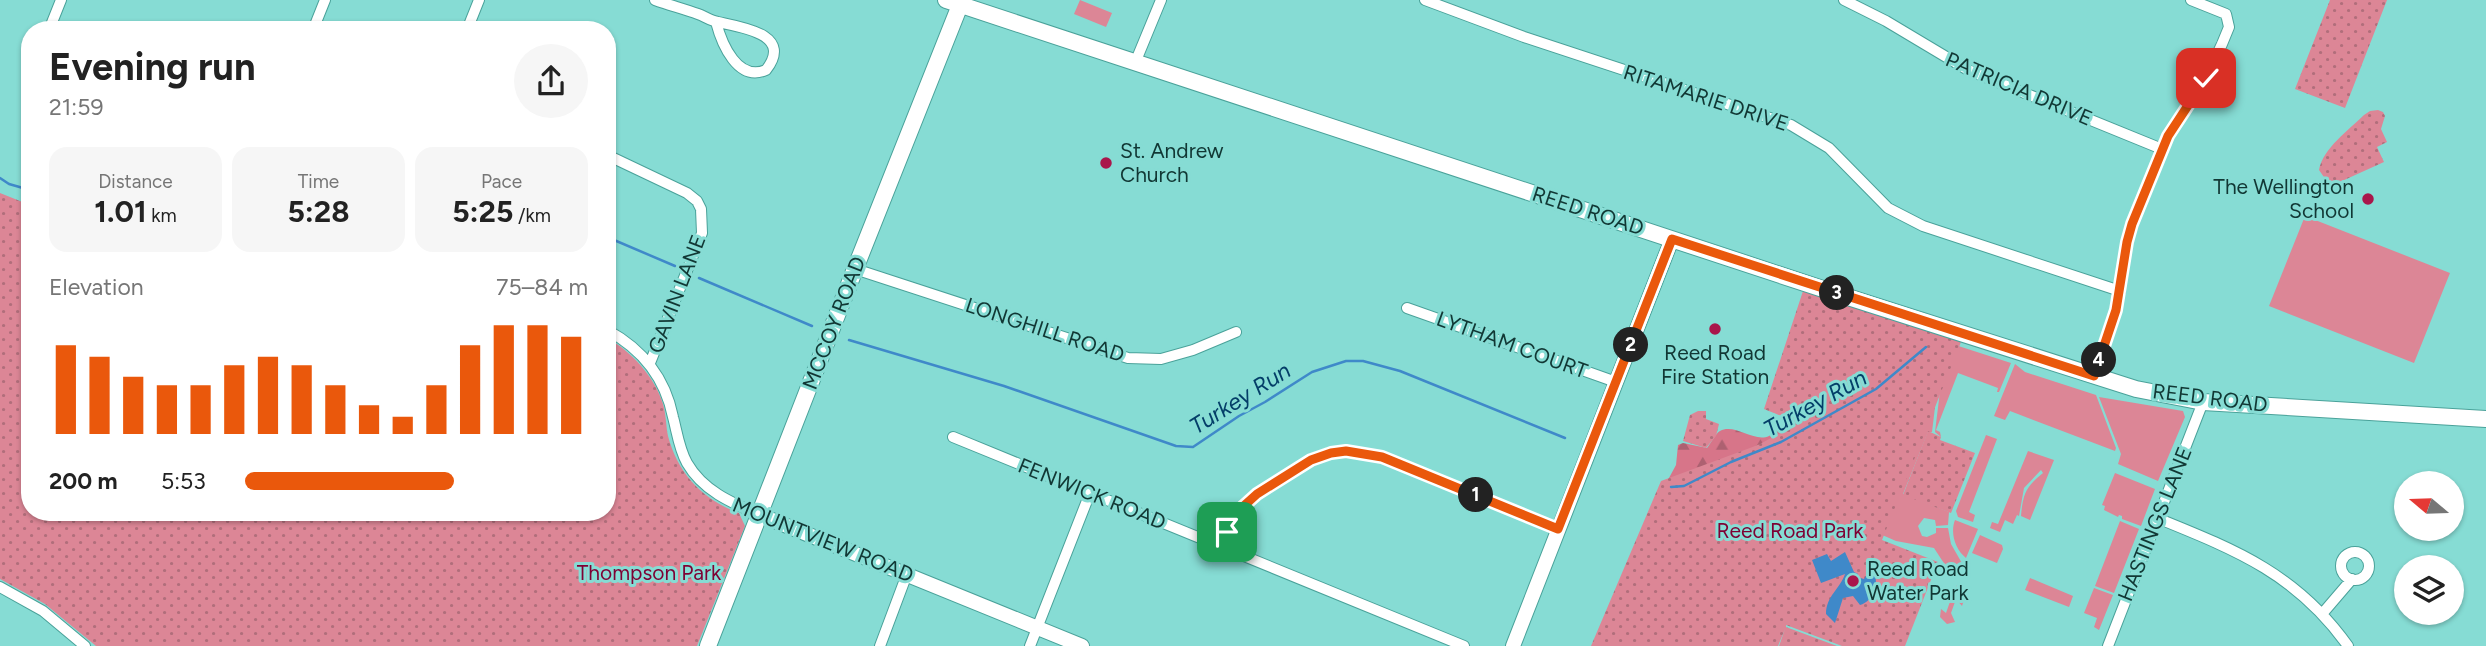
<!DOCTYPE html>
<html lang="en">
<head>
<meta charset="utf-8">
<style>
  :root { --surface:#fff; --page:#f6f6f6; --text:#222; --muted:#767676; --accent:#ea580c }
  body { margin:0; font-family:Figtree,sans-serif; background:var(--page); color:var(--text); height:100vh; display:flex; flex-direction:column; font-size:26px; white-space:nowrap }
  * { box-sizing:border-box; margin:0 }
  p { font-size:23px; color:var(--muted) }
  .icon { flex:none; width:38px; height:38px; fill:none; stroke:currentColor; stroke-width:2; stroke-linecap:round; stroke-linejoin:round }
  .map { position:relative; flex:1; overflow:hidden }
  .panel { position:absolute; left:21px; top:21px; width:595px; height:500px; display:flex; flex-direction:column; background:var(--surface); border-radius:28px; box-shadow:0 2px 5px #0004 }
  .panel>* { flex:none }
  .needle { width:46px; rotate:289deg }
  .buttons { position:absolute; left:2394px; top:471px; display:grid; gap:14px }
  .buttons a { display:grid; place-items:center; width:70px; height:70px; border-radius:50%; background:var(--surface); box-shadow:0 2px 5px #0004; font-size:35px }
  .pin { position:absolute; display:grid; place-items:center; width:60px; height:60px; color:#fff; margin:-30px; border-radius:14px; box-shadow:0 4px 10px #0006 }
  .km { position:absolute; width:35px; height:35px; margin:-18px; border-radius:50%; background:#222; color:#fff; font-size:19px; line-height:35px; text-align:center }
  .round { display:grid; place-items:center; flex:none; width:74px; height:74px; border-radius:37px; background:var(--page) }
  .head { display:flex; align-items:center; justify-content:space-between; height:119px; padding:0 28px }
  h1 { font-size:38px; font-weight:700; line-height:52px }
  .figures { display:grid; grid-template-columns:repeat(3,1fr); gap:10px; height:119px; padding:7px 28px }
  .figures div { display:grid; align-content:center; border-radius:18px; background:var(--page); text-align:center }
  .figures b { font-size:30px; font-weight:700 }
  .figures small { font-size:19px; font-weight:400 }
  .figures p { font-size:19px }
  .chart { height:196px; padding:14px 28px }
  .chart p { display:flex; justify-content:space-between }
  .chart svg { width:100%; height:126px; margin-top:7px; stroke:var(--accent); stroke-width:6 }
  ul { padding:0 28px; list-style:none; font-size:23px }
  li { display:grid; grid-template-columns:112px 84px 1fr; align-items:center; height:52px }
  li i { height:18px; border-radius:9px; background:var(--accent) }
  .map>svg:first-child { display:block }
</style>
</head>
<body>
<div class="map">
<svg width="2486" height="646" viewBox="0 0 2486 646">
  <defs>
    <pattern id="forest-firs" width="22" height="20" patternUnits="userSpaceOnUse" patternTransform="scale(1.75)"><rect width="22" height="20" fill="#d77589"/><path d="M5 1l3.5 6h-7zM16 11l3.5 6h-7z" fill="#ad6171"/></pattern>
    <pattern id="park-dots" width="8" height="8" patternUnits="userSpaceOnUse" patternTransform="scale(1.75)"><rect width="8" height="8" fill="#dc8696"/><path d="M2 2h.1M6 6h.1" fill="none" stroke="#b16e7b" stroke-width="1.8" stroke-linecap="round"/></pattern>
  </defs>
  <rect width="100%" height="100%" fill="#86dcd4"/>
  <path fill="#dc8696" d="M1080,0L1112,13L1106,27L1074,14Z
    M2305,216L2450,273L2414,363L2269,306Z
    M1943,341L1932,432H1928L1903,494L1949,512L1948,525L1936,526L1935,520L1924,518L1918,526L1922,536L1927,537L1936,533V528H1948L1951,544L1963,565L1960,570L1949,571L1934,548L1896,541L1880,534Z
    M1946,342L2011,363L1999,392H1997L1998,388L1958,373L1936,430L1940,432L1941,437L1935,432Z
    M2015,364L2025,372L2096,395L2116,448L2115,451L2010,411L2005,420L1994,416Z
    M2099,397L2183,411L2185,417L2158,481L2118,464L2121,454Z
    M1986,435L1997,439L1969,512L1975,515L1973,522L1958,517L1956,511Z
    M2028,451L2054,460L2030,520L2021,516C2023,493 2026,487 2043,473L2041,470L2024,488L2019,516L2017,515L2013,524L2005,520L2000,532L1990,528L1992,522L1998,524Z
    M2115,473L2155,489L2141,526L2122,519V516L2119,515L2118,517L2104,510L2105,506L2102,505Z
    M1955,520L1978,529L1966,558C1955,549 1950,533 1955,520Z
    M2120,521L2139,529L2114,593L2095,586Z
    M1980,535L2002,545L2003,549L1997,563L1972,553Z
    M2030,578L2073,596L2069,607L2025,590Z
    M1958,585L1964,589L1965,597L1962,606L1956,599L1951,613L1955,622L1947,624L1940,617L1941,609L1946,613L1952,596L1949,590Z
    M2094,588L2113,595L2099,630L2094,627L2097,618L2084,613Z"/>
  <path fill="url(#forest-firs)" d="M1915,373L1663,489L1676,465L1678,445L1683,443L1707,448C1711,443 1716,433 1720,431C1735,423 1754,443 1769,436C1782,430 1777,422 1796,418Z"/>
  <path fill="url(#park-dots)" d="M2330,0H2387L2345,108L2295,89Z
    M2378,110L2383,112L2385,116L2381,129L2387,142L2377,147L2384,162L2342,181L2339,184L2326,180L2319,170C2323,148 2349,130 2364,115L2370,111Z
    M0,193L30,205V513H607V338C631,351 655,377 663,404C666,414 666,426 668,436C678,474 703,500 739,513L745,526L697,646H96L45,604L0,579Z
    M1803,291L1961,342L1882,540L1938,562L1905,646H1842L1786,625V627L1837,646H1779L1785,629L1778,646H1591L1661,481L1758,445L1799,423L1764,409Z
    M1698,411H1706V419L1719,424L1716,436L1706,448L1683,441L1690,415Z
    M1928,431L1941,437L1940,440L1975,453L1951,513L1903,495Z"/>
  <path fill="#3f89c9" d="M1845,552L1854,572L1858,574L1857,577L1864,579L1868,573L1875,575C1878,587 1873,601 1860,605L1853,596L1843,598L1835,623L1826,614C1826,596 1840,589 1845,574L1821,583L1812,560L1827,554L1831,561Z"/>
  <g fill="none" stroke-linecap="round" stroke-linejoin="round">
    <path stroke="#3f89c9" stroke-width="2.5" d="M0,178L9,184L30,190
      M607,237L675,266
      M699,278L812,326
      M849,340L1004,386L1176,446L1193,447L1239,416L1265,402L1312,372L1346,361H1363L1400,371L1565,438
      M1671,487L1684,486L1731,462L1781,442L1876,389L1926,347"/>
    <defs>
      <path id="minor" d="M655,0C669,5 684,9 698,14C704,16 711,21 718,22C741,27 794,34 766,70C738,82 722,45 716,22
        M1425,0L1524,37L1791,125L1829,148L1888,208L1923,226L2120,291
        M1844,0L1886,21L1968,70L2162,149
        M49,30L61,0
        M313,30L325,0
        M467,30L479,0
        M1135,63L1161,0
        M607,155L687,193L697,201L701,209L702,233L650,363
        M855,269L1128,358L1161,359L1193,350L1236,332
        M1407,308L1616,382
        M607,330C642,349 665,377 673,417C677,432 679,449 687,463C703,491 732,503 760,515
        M2093,376L2116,310L2127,242L2132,224L2168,136L2206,78L2222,44L2229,27L2226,14L2191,0
        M953,437L1464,646
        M2157,518C2236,550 2297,574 2348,646
        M1221,547L1237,512L1257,494L1311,460L1330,453L1346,451L1382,457L1558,529
        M2341 566a14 14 0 1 1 28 0a14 14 0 1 1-28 0Z
        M0,587L43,611L85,646
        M2322,614L2352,579
        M880,646L907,574
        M1030,646L1090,493
        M2108,646L2203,402"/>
      <path id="tertiary" d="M760,515L1082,646
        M1513,646L1672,239"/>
      <path id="secondary" d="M946,0L1832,292L2136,389L2203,402L2486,419
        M708,646L855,269L962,0"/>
    </defs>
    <use href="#minor" stroke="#4aa29a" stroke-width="12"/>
    <use href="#tertiary" stroke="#4aa29a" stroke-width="16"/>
    <use href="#secondary" stroke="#4aa29a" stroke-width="18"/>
    <use href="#minor" stroke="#fff" stroke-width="10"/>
    <use href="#tertiary" stroke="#fff" stroke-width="14"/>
    <use href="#secondary" stroke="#fff" stroke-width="16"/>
  </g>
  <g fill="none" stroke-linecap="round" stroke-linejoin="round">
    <defs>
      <path id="route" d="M1227,532L1237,512L1257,494L1311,460L1331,453L1346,451L1382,457L1558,529L1672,239L2094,376L2116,310L2127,242L2132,224L2168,136L2206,78"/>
    </defs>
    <use href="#route" stroke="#fff" stroke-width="14"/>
    <use href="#route" stroke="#ea580c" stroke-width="9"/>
  </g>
  <g fill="#a9164b" stroke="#86dcd4" stroke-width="2.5">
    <circle cx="1106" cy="163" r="7"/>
    <circle cx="2368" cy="199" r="7"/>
    <circle cx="1715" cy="329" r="7"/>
    <circle cx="1853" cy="581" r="7"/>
  </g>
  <g text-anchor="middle" stroke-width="6" stroke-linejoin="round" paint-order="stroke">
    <g font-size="21" fill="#113734" stroke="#86dcd4">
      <text transform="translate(2019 89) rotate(23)" y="7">PATRICIA DRIVE</text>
      <text transform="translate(1706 98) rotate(18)" y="7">RITAMARIE DRIVE</text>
      <text transform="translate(1588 211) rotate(18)" y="7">REED ROAD</text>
      <text transform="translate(677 294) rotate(-69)" y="7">GAVIN LANE</text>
      <text transform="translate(834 323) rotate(-69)" y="7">MCCOY ROAD</text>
      <text transform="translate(1045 330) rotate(18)" y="7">LONGHILL ROAD</text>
      <text transform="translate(1512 345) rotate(20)" y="7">LYTHAM COURT</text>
      <text transform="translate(2210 398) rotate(7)" y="7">REED ROAD</text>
      <text transform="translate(1092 494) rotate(22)" y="7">FENWICK ROAD</text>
      <text transform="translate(2155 524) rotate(-68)" y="7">HASTINGS LANE</text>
      <text transform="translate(823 540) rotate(22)" y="7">MOUNTVIEW ROAD</text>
    </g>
    <g font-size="21" fill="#113734" stroke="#86dcd4" text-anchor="start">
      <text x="1120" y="158">St. Andrew<tspan x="1120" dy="24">Church</tspan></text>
      <text x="2354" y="194" text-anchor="end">The Wellington<tspan x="2354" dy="24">School</tspan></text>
      <text x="1715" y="360" text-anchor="middle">Reed Road<tspan x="1715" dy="24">Fire Station</tspan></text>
      <text x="1867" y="576">Reed Road<tspan x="1867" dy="24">Water Park</tspan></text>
    </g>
    <g font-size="21" fill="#7e0033" stroke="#86dcd4">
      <text x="1790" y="538">Reed Road Park</text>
      <text x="649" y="580">Thompson Park</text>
    </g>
    <g font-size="23" font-style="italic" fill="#043e68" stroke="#86dcd4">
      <text transform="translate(1240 398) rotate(-32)" y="8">Turkey Run</text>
      <text transform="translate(1815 403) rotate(-29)" y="8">Turkey Run</text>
    </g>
  </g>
</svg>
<div class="buttons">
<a><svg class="needle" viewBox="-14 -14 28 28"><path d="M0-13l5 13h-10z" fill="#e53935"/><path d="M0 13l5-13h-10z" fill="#767676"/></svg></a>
<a><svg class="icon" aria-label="layers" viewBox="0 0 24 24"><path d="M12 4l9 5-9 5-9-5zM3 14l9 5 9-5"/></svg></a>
</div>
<div class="pin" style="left:1227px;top:532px;background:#1e9e55"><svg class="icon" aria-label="arrive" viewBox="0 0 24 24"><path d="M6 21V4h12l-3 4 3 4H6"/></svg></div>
<div class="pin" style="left:2206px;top:78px;background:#d93025"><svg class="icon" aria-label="check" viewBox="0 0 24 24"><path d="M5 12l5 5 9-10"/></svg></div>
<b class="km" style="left:1476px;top:495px">1</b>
<b class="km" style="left:1631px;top:345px">2</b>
<b class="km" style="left:1837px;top:293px">3</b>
<b class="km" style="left:2099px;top:360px">4</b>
<section class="panel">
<div class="head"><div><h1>Evening run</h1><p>21:59</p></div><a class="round"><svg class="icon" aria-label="share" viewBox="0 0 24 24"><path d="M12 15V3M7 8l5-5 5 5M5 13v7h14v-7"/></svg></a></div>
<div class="figures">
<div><p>Distance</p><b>1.01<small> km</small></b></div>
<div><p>Time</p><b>5:28</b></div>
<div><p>Pace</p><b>5:25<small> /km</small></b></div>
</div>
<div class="chart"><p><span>Elevation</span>75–84 m</p>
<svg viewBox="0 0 160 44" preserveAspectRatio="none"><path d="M5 44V13M15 44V17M25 44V24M35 44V27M45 44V27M55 44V20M65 44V17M75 44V20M85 44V27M95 44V34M105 44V38M115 44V27M125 44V13M135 44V6M145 44V6M155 44V10"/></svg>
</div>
<ul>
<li><b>200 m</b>5:53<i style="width:61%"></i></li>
</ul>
</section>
</div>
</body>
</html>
